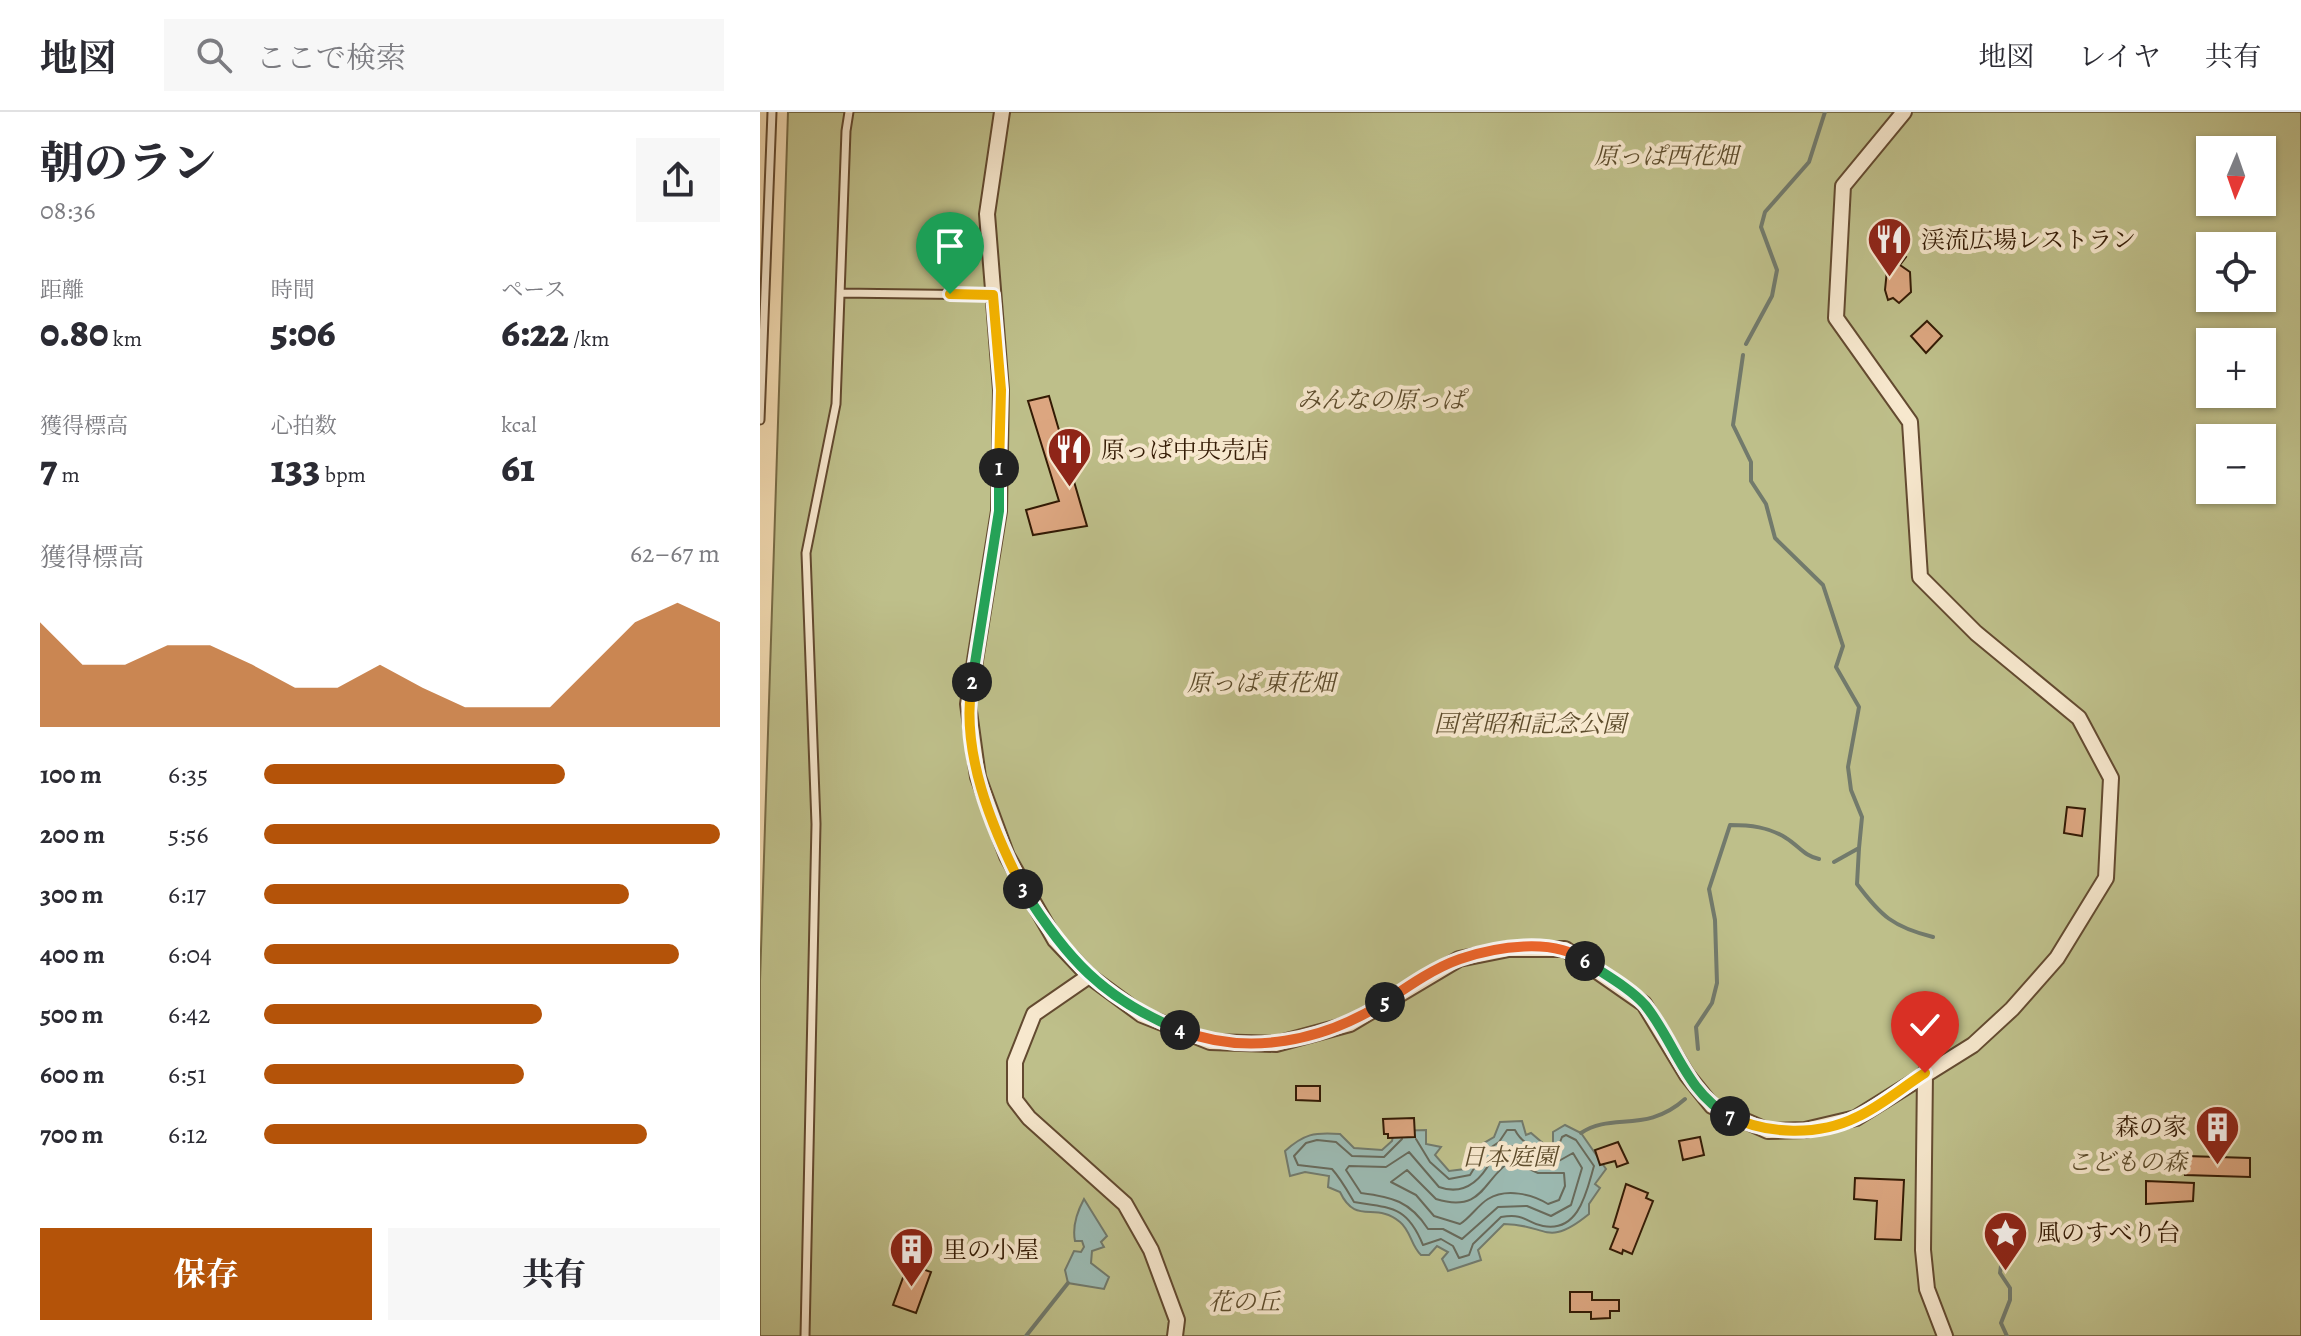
<!DOCTYPE html>
<html lang="ja">
<head>
<meta charset="utf-8">
<style>
  :root { --surface:#fff; --page:#f7f7f7; --text:#2b2b33; --muted:#7c7c81; --line:#e1e1e2; --accent:#b45309 }
  body { margin:0; font-family:Alegreya,"Noto Serif JP",serif; background:var(--page); color:var(--text); height:100vh; display:flex; flex-direction:column; font-size:30px; white-space:nowrap }
  * { box-sizing:border-box; margin:0 }
  p { font-size:26px; color:var(--muted) }
  .icon { flex:none; width:44px; height:44px; fill:none; stroke:currentColor; stroke-width:2; stroke-linecap:round; stroke-linejoin:round }
  .map { position:relative; flex:1; overflow:hidden }
  .panel { display:flex; flex-direction:column; background:var(--surface); width:760px }
  .panel>* { flex:none }
  .needle { width:52px; rotate:182deg }
  .tools { position:absolute; left:1436px; top:24px; display:grid; gap:16px }
  .tools a { display:grid; place-items:center; width:80px; height:80px; border-radius:0px; background:var(--surface); box-shadow:0 2px 6px #0004; font-size:40px }
  .pin { position:absolute; display:grid; place-items:center; width:68px; height:68px; color:#fff; margin:-82px -34px; border-radius:50% 50% 50% 0; rotate:-45deg; box-shadow:0 0 8px #0007 }
  .pin .icon { rotate:45deg }
  .km { position:absolute; width:40px; height:40px; margin:-20px; border-radius:50%; background:#222; color:#fff; font-size:22px; line-height:40px; text-align:center }
  .round { display:grid; place-items:center; flex:none; width:84px; height:84px; border-radius:0px; background:var(--page) }
  .headline { display:flex; align-items:center; justify-content:space-between; height:136px; padding:0 40px }
  h1 { font-size:44px; font-weight:800; line-height:60px }
  .stats { display:grid; grid-template-columns:repeat(3,1fr); gap:12px; height:136px; padding:8px 40px }
  .stats div { display:grid; align-content:center }
  .stats b { font-size:40px; font-weight:800 }
  .stats small { font-size:22px; font-weight:400 }
  .stats p { font-size:22px }
  .chart { height:224px; padding:16px 40px }
  .chart p { display:flex; justify-content:space-between }
  .chart svg { width:100%; height:144px; margin-top:8px; fill:var(--accent); opacity:.7 }
  .primary-button { display:flex; gap:16px; margin-top:auto; padding:16px 40px }
  .primary-button a { flex:1; height:92px; border-radius:0px; background:var(--accent); color:#fff; font-size:32px; font-weight:800; line-height:92px; text-align:center }
  .primary-button a+a { background:var(--page); color:var(--text) }
  ul { padding:0 40px; list-style:none; font-size:26px }
  li { display:grid; grid-template-columns:128px 96px 1fr; align-items:center; height:60px }
  li i { height:20px; border-radius:10px; background:var(--accent) }
  header { display:flex; align-items:center; gap:48px; box-sizing:border-box; height:112px; padding:0 40px; background:var(--surface); border-bottom:2px solid var(--line) }
  header strong { font-size:38px }
  nav { display:flex; gap:44px; margin-inline-start:auto; font-size:28px }
  .search { width:560px; height:72px; background:var(--page); display:flex; align-items:center; gap:20px; box-sizing:border-box; padding:0 28px; border-radius:0px; color:var(--muted); font-size:30px }
  main { display:flex; flex:1; min-height:0 }
  .map>svg:first-child { display:block }
</style>
</head>
<body>
<header>
<strong>地図</strong>
<div class="search"><svg class="icon" aria-label="search" viewBox="0 0 24 24"><circle cx="10" cy="10" r="6"/><path d="M15 15l6 6"/></svg>ここで検索</div>
<nav><a>地図</a><a>レイヤ</a><a>共有</a></nav>
</header>
<main>
<section class="panel">
<div class="headline"><div><h1>朝のラン</h1><p>08:36</p></div><a class="round"><svg class="icon" aria-label="share" viewBox="0 0 24 24"><path d="M12 15V3M7 8l5-5 5 5M5 13v7h14v-7"/></svg></a></div>
<div class="stats">
<div><p>距離</p><b>0.80<small> km</small></b></div>
<div><p>時間</p><b>5:06</b></div>
<div><p>ペース</p><b>6:22<small> /km</small></b></div>
</div>
<div class="stats">
<div><p>獲得標高</p><b>7<small> m</small></b></div>
<div><p>心拍数</p><b>133<small> bpm</small></b></div>
<div><p>kcal</p><b>61</b></div>
</div>
<div class="chart"><p><span>獲得標高</span>62–67 m</p>
<svg viewBox="0 0 160 44" preserveAspectRatio="none"><path d="M0 44V12L10 25L20 25L30 19L40 19L50 25L60 32L70 32L80 25L90 32L100 38L110 38L120 38L130 25L140 12L150 6L160 12V44z"/></svg>
</div>
<ul>
<li><b>100 m</b>6:35<i style="width:66%"></i></li>
<li><b>200 m</b>5:56<i style="width:100%"></i></li>
<li><b>300 m</b>6:17<i style="width:80%"></i></li>
<li><b>400 m</b>6:04<i style="width:91%"></i></li>
<li><b>500 m</b>6:42<i style="width:61%"></i></li>
<li><b>600 m</b>6:51<i style="width:57%"></i></li>
<li><b>700 m</b>6:12<i style="width:84%"></i></li>
</ul>
<div class="primary-button"><a>保存</a><a>共有</a></div>
</section>
<div class="map">
<svg width="1541" height="1224" viewBox="0 0 1541 1224">
  <rect width="100%" height="100%" fill="#f3dcb3"/>
  <filter id="stains"><feTurbulence type="fractalNoise" baseFrequency=".0025" numOctaves="4"/><feColorMatrix values="0 0 0 0 .2 0 0 0 0 .09 0 0 0 0 .02 0 0 0 .5 -.17"/></filter>
  <radialGradient id="worn" r=".72"><stop offset=".6" stop-color="#630" stop-opacity="0"/><stop offset="1" stop-color="#630" stop-opacity=".3"/></radialGradient>
  <path fill="#bebf8a" stroke="#786c47" stroke-width="2" fill-rule="evenodd" d="M28,0H1541V1224H0V869ZM1450,38H1502V90H1450ZM1450,134H1502V186H1450ZM1450,230H1502V282H1450ZM1450,326H1502V378H1450Z"/>
  <path fill="#9cbab2" stroke="#727a6c" stroke-width="2" d="M762,1009L766,1023L771,1021L784,1032H793V1020L805,1013L821,1021L846,1057L835,1072L840,1076L829,1092V1102C786,1137 787,1112 744,1112L718,1138L721,1148L688,1159L682,1147L688,1140L677,1134L669,1143H661C651,1134 651,1119 640,1110C615,1089 596,1114 580,1080L568,1075L569,1064L545,1060L530,1064L525,1039C544,1022 554,1020 580,1022L594,1036L622,1038L632,1029L634,1019L666,1018V1032L681,1035L675,1043L689,1059L705,1057L717,1035L734,1025L740,1010Z
    M324,1087L347,1124L341,1130L344,1135L332,1139L331,1151L349,1165L344,1177L308,1171L305,1158L314,1139L321,1140L324,1135L322,1129H315C312,1114 317,1100 324,1087Z"/>
  <g fill="none" stroke-linecap="round" stroke-linejoin="round">
    <path stroke="#686a5b" stroke-width="2" d="M642,1027L624,1045L592,1044L576,1030L557,1028L546,1031L534,1044L538,1053L572,1057C581,1067 587,1078 594,1090C632,1096 647,1094 663,1133L681,1127L693,1134L699,1146L709,1143L713,1132L741,1105C767,1101 765,1111 783,1114C820,1121 827,1077 834,1054L816,1028L806,1023L802,1025L797,1038C782,1043 762,1032 755,1018H747L739,1030L724,1040L710,1063L689,1067L670,1050L656,1027
      M751,1034L783,1050H797L813,1041L822,1056L811,1093L791,1104L767,1094L738,1095L702,1127L683,1117H668C650,1089 632,1085 601,1081L586,1058L589,1054L626,1055L649,1040L679,1075C704,1084 720,1069 731,1049C735,1043 745,1038 751,1034Z
      M751,1049L778,1061H804L805,1074L799,1088L788,1092C772,1082 746,1076 728,1087C718,1093 710,1106 700,1112L674,1104L656,1083L631,1070L647,1058L676,1087C724,1102 724,1065 751,1049Z"/>
    <path stroke="#727a6c" stroke-width="4" d="M986,232L1012,184L1017,158L1001,115L1005,100L1049,50L1065,0
      M983,243L973,313L991,350V369L1006,392L1015,426L1063,473L1083,534L1076,555L1099,595L1088,655L1091,678L1102,705L1099,736L1074,750
      M1099,736L1097,772C1121,804 1133,815 1173,825
      M938,937L936,915L952,891L957,871L955,808L949,777L970,713C990,713 1009,715 1026,726C1039,734 1044,744 1059,747
      M821,1021C852,1000 886,1022 925,987
      M1244,1133L1240,1161L1250,1176V1188L1241,1211L1247,1224
      M266,1224L308,1171"/>
  </g>
  <path fill="#dca680" stroke="#331a04" stroke-width="2" d="M1136,137L1146,145L1140,153L1150,160L1151,180L1139,191L1133,186L1128,188L1125,178L1128,148Z
    M1167,209L1182,224L1166,241L1151,224Z
    M289,284L327,414L273,423L266,398L299,389L268,289Z
    M1307,695L1325,697L1322,724L1304,721Z
    M536,974H560V989L536,988Z
    M654,1006L655,1025L628,1026V1022H624L623,1007Z
    M940,1025L944,1043L923,1048L919,1029Z
    M858,1030L868,1051L857,1055L855,1049L840,1053L835,1038Z
    M1426,1044L1490,1046V1065L1425,1063Z
    M1095,1066L1144,1068L1141,1128L1115,1127L1117,1089L1094,1087Z
    M1386,1069L1434,1071L1433,1089L1386,1092Z
    M866,1072L888,1081L886,1086L893,1089L872,1142L863,1138L862,1142L850,1137L858,1117L853,1115Z
    M148,1152L171,1160L156,1201L133,1193Z
    M810,1180H832V1188H859V1199H850V1206L831,1207V1200H810Z"/>
  <g fill="none" stroke-linecap="round" stroke-linejoin="round">
    <defs>
      <path id="lane" d="M80,181L233,183
        M0,308L12,0
        M45,1224L56,712L46,441L76,292L86,19L89,0"/>
      <path id="street" d="M242,0L227,102L241,278L239,399L208,592L218,665L247,744L295,828L329,864L382,903L450,930L516,932L590,912L699,847L749,837H805L884,892L927,963L952,994L1008,1019L1045,1018L1096,1006L1213,933L1252,897L1297,846L1346,766L1351,666L1319,606L1216,521L1160,465L1150,310L1076,206L1083,74L1144,0
        M329,864L274,902L255,950V988L269,1006L365,1092L391,1138L417,1208L415,1224
        M1165,961L1163,1138L1167,1177L1185,1224"/>
    </defs>
    <use href="#lane" stroke="#634a30" stroke-width="11"/>
    <use href="#street" stroke="#634a30" stroke-width="18"/>
    <use href="#lane" stroke="#f7e8ce" stroke-width="7"/>
    <use href="#street" stroke="#f7e8ce" stroke-width="14"/>
  </g>
  <g fill="none" stroke-linecap="round" stroke-linejoin="round">
    <defs>
      <path id="split-1" d="M190,182L233,183L241,278L239,356"/>
      <path id="split-2" d="M212,570L239,399V356"/>
      <path id="split-3" d="M212,570C200,640 232,716 263,777"/>
      <path id="split-4" d="M263,777C306,846 343,887 420,918"/>
      <path id="split-5" d="M420,918C488,945 564,929 625,890"/>
      <path id="split-6" d="M625,890C647,875 674,856 700,847C735,835 794,825 825,849"/>
      <path id="split-7" d="M825,849C844,862 870,876 885,893C915,930 926,981 970,1004"/>
      <path id="split-8" d="M970,1004C1007,1023 1059,1024 1097,1005C1121,994 1143,975 1165,961"/>
    </defs>
    <use href="#split-1" stroke="#fff" stroke-width="16"/>
    <use href="#split-2" stroke="#fff" stroke-width="16"/>
    <use href="#split-3" stroke="#fff" stroke-width="16"/>
    <use href="#split-4" stroke="#fff" stroke-width="16"/>
    <use href="#split-5" stroke="#fff" stroke-width="16"/>
    <use href="#split-6" stroke="#fff" stroke-width="16"/>
    <use href="#split-7" stroke="#fff" stroke-width="16"/>
    <use href="#split-8" stroke="#fff" stroke-width="16"/>
    <use href="#split-1" stroke="#f5b400" stroke-width="10"/>
    <use href="#split-2" stroke="#22a559" stroke-width="10"/>
    <use href="#split-3" stroke="#f5b400" stroke-width="10"/>
    <use href="#split-4" stroke="#22a559" stroke-width="10"/>
    <use href="#split-5" stroke="#f0652b" stroke-width="10"/>
    <use href="#split-6" stroke="#f0652b" stroke-width="10"/>
    <use href="#split-7" stroke="#22a559" stroke-width="10"/>
    <use href="#split-8" stroke="#f5b400" stroke-width="10"/>
  </g>
  <defs>
    <symbol id="restaurant-pin" viewBox="-11 -11 22 30"><path d="M0 17L-7.5 6A9.5 9.5 0 1 1 7.5 6Z" fill="#8f2418" stroke="#f7e8ce"/><path d="M-5-6h1v4h1v-4h1v4h1v-4h1v5L-1.5 .5V6h-2V.5L-5-1ZM5-6V6H3V1.5H1.5Q1.5-4 5-6Z" fill="#fff"/></symbol>
    <symbol id="building-pin" viewBox="-11 -11 22 30"><path d="M0 17L-7.5 6A9.5 9.5 0 1 1 7.5 6Z" fill="#8f2418" stroke="#f7e8ce"/><path d="M-4-6H4V6H1V3H-1V6H-4ZM-2.5-4.3h1.7v1.8h-1.7ZM.8-4.3h1.7v1.8H.8ZM-2.5-1h1.7V.8h-1.7ZM.8-1h1.7V.8H.8Z" fill="#fff"/></symbol>
    <symbol id="sight-pin" viewBox="-11 -11 22 30"><path d="M0 17L-7.5 6A9.5 9.5 0 1 1 7.5 6Z" fill="#8f2418" stroke="#f7e8ce"/><path d="M0-6L1.8-2.2L6-1.7L2.9 1.2L3.7 5.4L0 3.3L-3.7 5.4L-2.9 1.2L-6-1.7L-1.8-2.2Z" fill="#fff"/></symbol>
  </defs>
  <g fill-rule="evenodd">
    <use href="#restaurant-pin" x="1104" y="102" width="51" height="69"/>
    <use href="#restaurant-pin" x="284" y="312" width="51" height="69"/>
    <use href="#building-pin" x="1432" y="990" width="51" height="69"/>
    <use href="#sight-pin" x="1220" y="1096" width="51" height="69"/>
    <use href="#building-pin" x="126" y="1112" width="51" height="69"/>
  </g>
  <g text-anchor="middle" stroke-width="8" stroke-linejoin="round" paint-order="stroke">
    <g font-size="24" font-style="italic" fill="#5d4c2c" stroke="#f7e8ce">
      <text x="906" y="52">原っぱ西花畑</text>
      <text x="621" y="296">みんなの原っぱ</text>
      <text x="501" y="579">原っぱ 東花畑</text>
      <text x="770" y="620">国営昭和記念公園</text>
      <text x="749" y="1053">日本庭園</text>
      <text x="1367" y="1058">こどもの森</text>
      <text x="484" y="1198">花の丘</text>
    </g>
    <g font-size="24" fill="#331a04" stroke="#f7e8ce" text-anchor="start">
      <text x="1161" y="136">渓流広場レストラン</text>
      <text x="341" y="346">原っぱ中央売店</text>
      <text x="1427" y="1023" text-anchor="end">森の家</text>
      <text x="1277" y="1129">風のすべり台</text>
      <text x="183" y="1146">里の小屋</text>
    </g>
  </g>
  <rect width="100%" height="100%" filter="url(#stains)"/>
  <rect width="100%" height="100%" fill="url(#worn)"/>
</svg>
<div class="tools">
<a><svg class="needle" viewBox="-14 -14 28 28"><path d="M0-13l5 13h-10z" fill="#e53935"/><path d="M0 13l5-13h-10z" fill="#7c7c81"/></svg></a>
<a><svg class="icon" aria-label="locate" viewBox="0 0 24 24"><circle cx="12" cy="12" r="6"/><path d="M12 2v4M12 18v4M2 12h4M18 12h4"/></svg></a>
<a>+</a>
<a>−</a>
</div>
<div class="pin" style="left:190px;top:182px;background:#1e9e55"><svg class="icon" aria-label="arrive" viewBox="0 0 24 24"><path d="M6 21V4h12l-3 4 3 4H6"/></svg></div>
<div class="pin" style="left:1165px;top:961px;background:#d93025"><svg class="icon" aria-label="check" viewBox="0 0 24 24"><path d="M5 12l5 5 9-10"/></svg></div>
<b class="km" style="left:239px;top:356px">1</b>
<b class="km" style="left:212px;top:570px">2</b>
<b class="km" style="left:263px;top:777px">3</b>
<b class="km" style="left:420px;top:918px">4</b>
<b class="km" style="left:625px;top:890px">5</b>
<b class="km" style="left:825px;top:849px">6</b>
<b class="km" style="left:970px;top:1004px">7</b>
</div>
</main>
</body>
</html>
